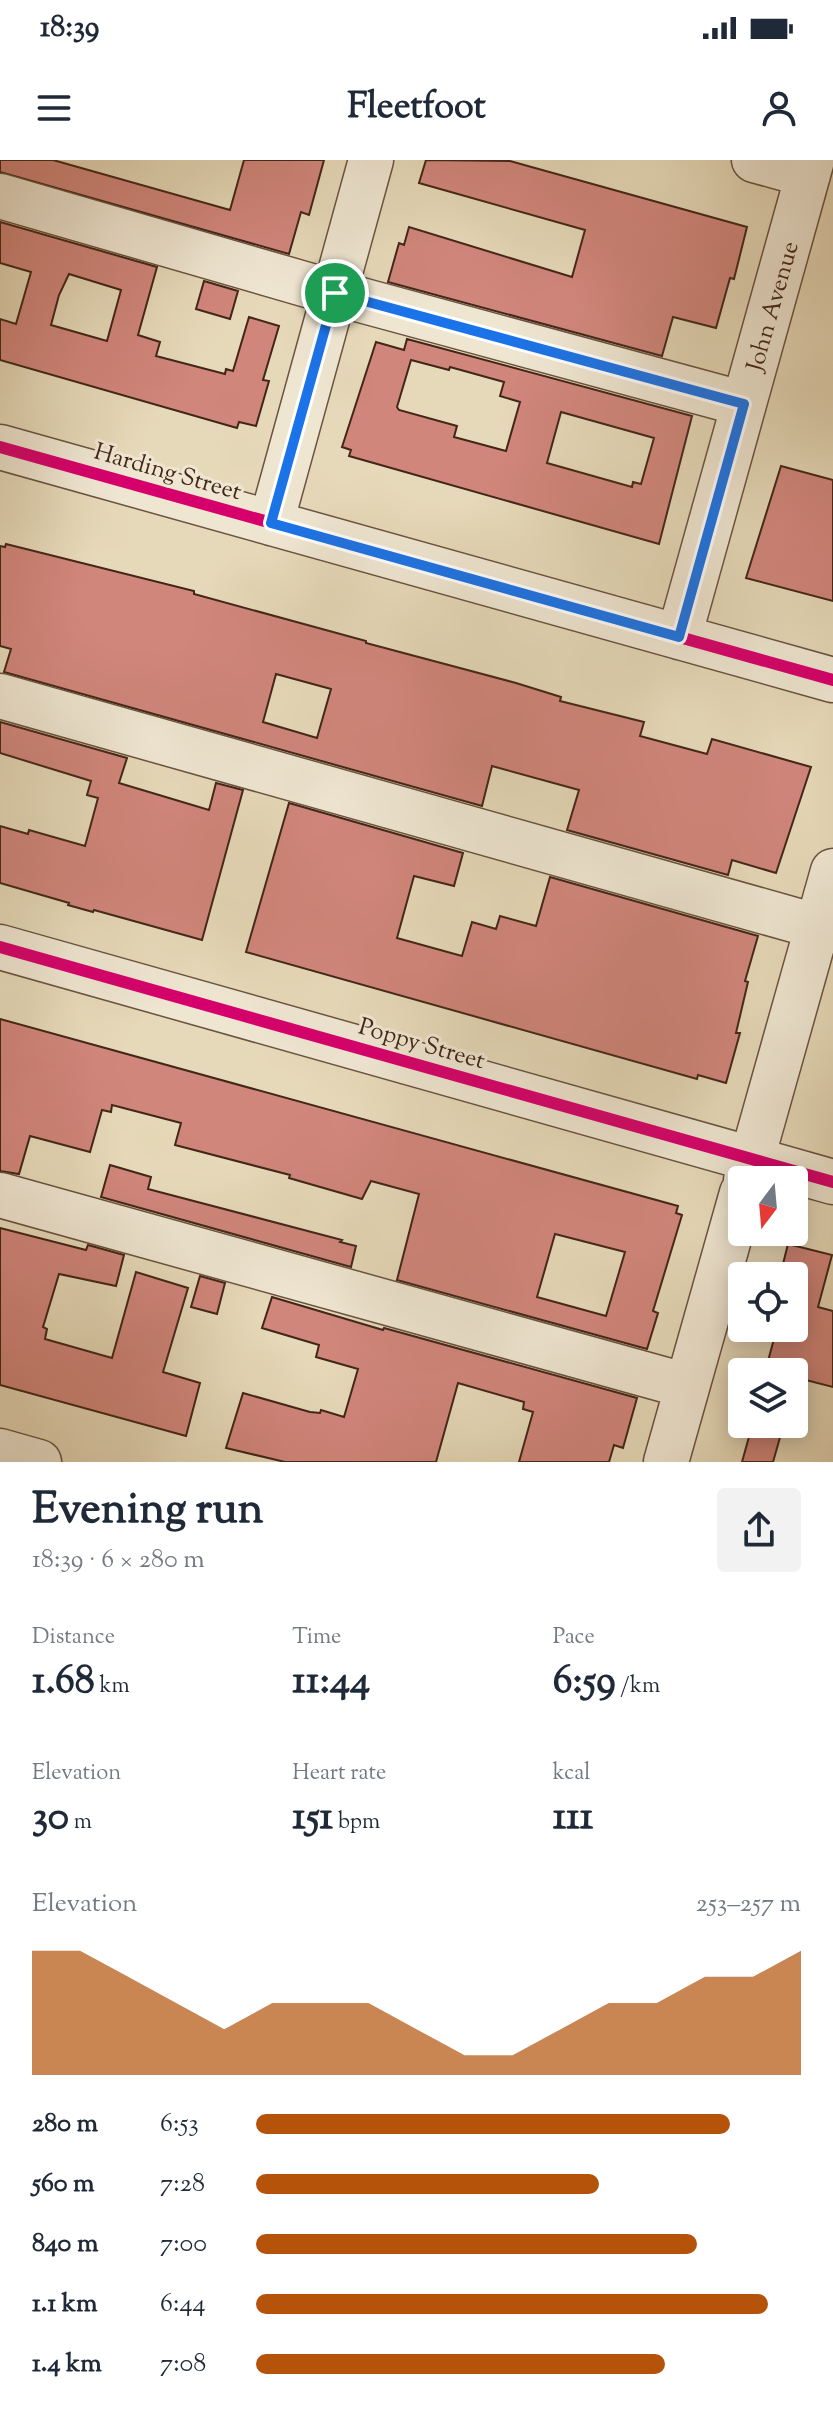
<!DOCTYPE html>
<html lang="en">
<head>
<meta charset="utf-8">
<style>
  :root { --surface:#fff; --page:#f2f2f3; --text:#1f2937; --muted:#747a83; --accent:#b45309 }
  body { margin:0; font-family:"Sorts Mill Goudy",serif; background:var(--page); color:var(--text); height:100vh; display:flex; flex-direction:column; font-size:30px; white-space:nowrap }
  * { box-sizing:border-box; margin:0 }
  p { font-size:26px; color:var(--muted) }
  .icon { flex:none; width:44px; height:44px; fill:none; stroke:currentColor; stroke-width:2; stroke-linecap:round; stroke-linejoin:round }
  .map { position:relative; height:1302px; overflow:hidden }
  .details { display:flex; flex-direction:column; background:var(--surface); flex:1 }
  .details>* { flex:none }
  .needle { width:52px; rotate:196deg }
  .controls { position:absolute; left:728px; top:1006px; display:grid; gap:16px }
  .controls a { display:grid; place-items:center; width:80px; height:80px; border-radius:8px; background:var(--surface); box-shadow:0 4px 20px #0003; font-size:40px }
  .pin { position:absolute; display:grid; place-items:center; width:68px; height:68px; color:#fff; margin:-34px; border:4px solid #fff; border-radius:50%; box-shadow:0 2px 8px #0007 }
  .round { display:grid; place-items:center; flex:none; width:84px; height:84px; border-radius:8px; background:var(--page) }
  .summary { display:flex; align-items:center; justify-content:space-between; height:136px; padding:0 32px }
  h1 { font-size:44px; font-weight:700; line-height:60px }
  .figures { display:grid; grid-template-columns:repeat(3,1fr); gap:12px; height:136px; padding:8px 32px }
  .figures div { display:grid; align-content:center }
  .figures b { font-size:40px; font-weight:700 }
  .figures small { font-size:22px; font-weight:400 }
  .figures p { font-size:22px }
  .chart { height:224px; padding:16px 32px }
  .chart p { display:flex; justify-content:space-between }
  .chart svg { width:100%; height:144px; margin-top:8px; fill:var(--accent); opacity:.7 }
  ul { padding:0 32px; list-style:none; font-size:26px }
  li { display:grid; grid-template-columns:128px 96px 1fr; align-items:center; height:60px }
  li i { height:20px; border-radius:10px; background:var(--accent) }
  .status { display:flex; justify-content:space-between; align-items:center; height:56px; padding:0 40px; background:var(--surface); direction:ltr }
  .status svg { height:22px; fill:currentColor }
  header { display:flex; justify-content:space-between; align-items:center; height:104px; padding:0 32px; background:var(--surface); font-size:36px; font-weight:700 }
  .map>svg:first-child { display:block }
</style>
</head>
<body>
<div class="status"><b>18:39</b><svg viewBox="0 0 49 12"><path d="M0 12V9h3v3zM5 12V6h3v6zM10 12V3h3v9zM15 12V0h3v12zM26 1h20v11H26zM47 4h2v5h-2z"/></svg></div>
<header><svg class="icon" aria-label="menu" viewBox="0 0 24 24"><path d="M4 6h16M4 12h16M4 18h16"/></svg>Fleetfoot<svg class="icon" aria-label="person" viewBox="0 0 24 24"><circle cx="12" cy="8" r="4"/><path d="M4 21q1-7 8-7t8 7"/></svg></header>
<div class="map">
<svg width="833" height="1302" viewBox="0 0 833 1302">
  <rect width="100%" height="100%" fill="#e6d9b9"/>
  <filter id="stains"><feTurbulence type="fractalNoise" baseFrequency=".0025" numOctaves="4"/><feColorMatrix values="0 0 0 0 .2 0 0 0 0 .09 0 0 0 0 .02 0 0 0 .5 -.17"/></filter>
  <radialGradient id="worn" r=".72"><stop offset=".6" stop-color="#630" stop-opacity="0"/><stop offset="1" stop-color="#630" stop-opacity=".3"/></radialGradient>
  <path fill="#d1867c" stroke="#422618" stroke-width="2" fill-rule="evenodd" d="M0,0H53L230,50L244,0H324L309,55L301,52L289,94L0,12Z
    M426,0L510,1L747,67L734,119L730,118L716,168L673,157L662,196L388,122L399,83L404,85L409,67L572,117L585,70L419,23Z
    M0,62L157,107L138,175L160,182L156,196L225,214L226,209L233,211L249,157L279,166L263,220L269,221L256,266L239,262L237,268L0,200V159L16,164L31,112L0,103ZM69,114L121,130L107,181L51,165L59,135Z
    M204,121L238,131L230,159L196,149Z
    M407,179L692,256L659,384L349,296L351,290L342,287L376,182L404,190ZM411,200L449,210L450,207L504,222L500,236L520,242L506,291L454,277L457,266L399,250L397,247ZM561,252L654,278L641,324L633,322L632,327L547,303Z
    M781,306L833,320V441L746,418Z
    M6,384L194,431V434L366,481V483L516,523L561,537L560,541L644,562L640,576L707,594L712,579L811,607L776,713L732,700L728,715L567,670L579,630L492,606L482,646L4,512L11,489L0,486V386L5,387ZM276,514L331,529L317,578L263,562Z
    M0,562L127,598L119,623L209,650L216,623L243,630L202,780L94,750L93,752L68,745L69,743L0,723V666L28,674L29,670L85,686L98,638L87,635L91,621L0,593Z
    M289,643L463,693L454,726L414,716L397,778L462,796L472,762L496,769L500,756L536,766L550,717L758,776L745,821L748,822L736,873H740L726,923L698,915L697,919L246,792Z
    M0,859L678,1046L676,1053L682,1055L653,1151L658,1153L647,1189L397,1120L419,1034L371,1021L362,1039L289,1018L290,1015L175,985L181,963L112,945L111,952L102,950L90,992L30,976L19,1014L0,1011ZM555,1074L625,1092L606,1156L537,1137Z
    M110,1005L151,1017L148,1029L342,1080L340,1082L356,1086L351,1107L101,1037Z
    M0,1068L86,1090L88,1085L124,1095L116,1126L59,1114L43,1167L47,1169L45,1179L112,1198L136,1112L188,1128L163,1212L200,1223L186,1276L0,1225Z
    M788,1084L832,1095L818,1147L833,1151V1227L794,1217V1212H765L777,1168H794V1116H780Z
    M200,1116L225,1123L217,1154L191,1147Z
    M272,1137L383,1170L384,1168L637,1238L623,1288L614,1285L609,1302H519L533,1252L523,1249L524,1242L458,1223L436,1302H285L226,1288L243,1233L310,1252L320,1253L321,1250L344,1257L358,1209L316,1197L319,1185L262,1168Z
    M752,1266L781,1274L773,1302H742Z"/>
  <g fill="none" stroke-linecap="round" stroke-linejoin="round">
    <defs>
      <path id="minor" d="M754,0L808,15
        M0,36L335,133L744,244
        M0,287L833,520
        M271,363L371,0
        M679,477L812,0
        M0,536L833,771
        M0,787L833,1022
        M746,1020L833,711
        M0,1035L687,1226
        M0,1291L39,1302
        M666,1302L742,1033"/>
    </defs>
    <use href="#minor" stroke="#6b5340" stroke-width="47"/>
    <use href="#minor" stroke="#efe6d2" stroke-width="44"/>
    <defs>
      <path id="cycleway" d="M0,287L833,520
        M0,787L833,1022"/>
    </defs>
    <use href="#cycleway" stroke="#efe6d2" stroke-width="17"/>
    <use href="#cycleway" stroke="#d6006c" stroke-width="12"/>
  </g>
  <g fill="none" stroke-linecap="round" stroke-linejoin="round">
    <defs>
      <path id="route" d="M335,133L744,244L679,477L271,363Z"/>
    </defs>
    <use href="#route" stroke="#fff" stroke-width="16"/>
    <use href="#route" stroke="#1a73e8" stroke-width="10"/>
  </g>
  <g text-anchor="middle" stroke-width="6" stroke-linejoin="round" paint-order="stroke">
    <g font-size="24" fill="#422618" stroke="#efe6d2">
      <text transform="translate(772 146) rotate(-74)" y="8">John Avenue</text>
      <text transform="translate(168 311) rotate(16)" y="8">Harding Street</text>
      <text transform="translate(422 883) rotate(16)" y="8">Poppy Street</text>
    </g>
  </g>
  <rect width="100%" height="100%" filter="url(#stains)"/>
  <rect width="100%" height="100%" fill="url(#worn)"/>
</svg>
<div class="controls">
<a><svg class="needle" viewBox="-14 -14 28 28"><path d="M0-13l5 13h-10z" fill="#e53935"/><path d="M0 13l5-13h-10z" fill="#747a83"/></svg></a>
<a><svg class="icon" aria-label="locate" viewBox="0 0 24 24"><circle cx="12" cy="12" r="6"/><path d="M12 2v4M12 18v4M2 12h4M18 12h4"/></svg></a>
<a><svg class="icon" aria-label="layers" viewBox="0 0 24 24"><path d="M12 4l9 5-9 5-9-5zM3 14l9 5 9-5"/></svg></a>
</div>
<div class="pin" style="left:335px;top:133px;background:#1e9e55"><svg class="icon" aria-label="arrive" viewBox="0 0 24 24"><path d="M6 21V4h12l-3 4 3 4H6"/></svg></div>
</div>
<section class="details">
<div class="summary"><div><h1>Evening run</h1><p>18:39 · 6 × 280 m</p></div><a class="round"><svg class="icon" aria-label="share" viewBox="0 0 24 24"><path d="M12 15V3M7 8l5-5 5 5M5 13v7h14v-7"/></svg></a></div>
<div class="figures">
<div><p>Distance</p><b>1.68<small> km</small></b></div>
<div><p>Time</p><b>11:44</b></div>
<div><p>Pace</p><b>6:59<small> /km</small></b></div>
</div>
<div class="figures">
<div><p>Elevation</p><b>30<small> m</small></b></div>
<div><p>Heart rate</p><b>151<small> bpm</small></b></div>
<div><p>kcal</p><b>111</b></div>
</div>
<div class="chart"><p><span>Elevation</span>253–257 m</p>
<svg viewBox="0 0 160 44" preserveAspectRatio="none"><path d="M0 44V6L10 6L20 14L30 22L40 30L50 22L60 22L70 22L80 30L90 38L100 38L110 30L120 22L130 22L140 14L150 14L160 6V44z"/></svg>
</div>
<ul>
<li><b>280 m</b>6:53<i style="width:87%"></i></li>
<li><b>560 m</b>7:28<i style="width:63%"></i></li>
<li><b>840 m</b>7:00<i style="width:81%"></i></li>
<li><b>1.1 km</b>6:44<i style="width:94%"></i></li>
<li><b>1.4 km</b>7:08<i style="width:75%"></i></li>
</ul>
</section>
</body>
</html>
